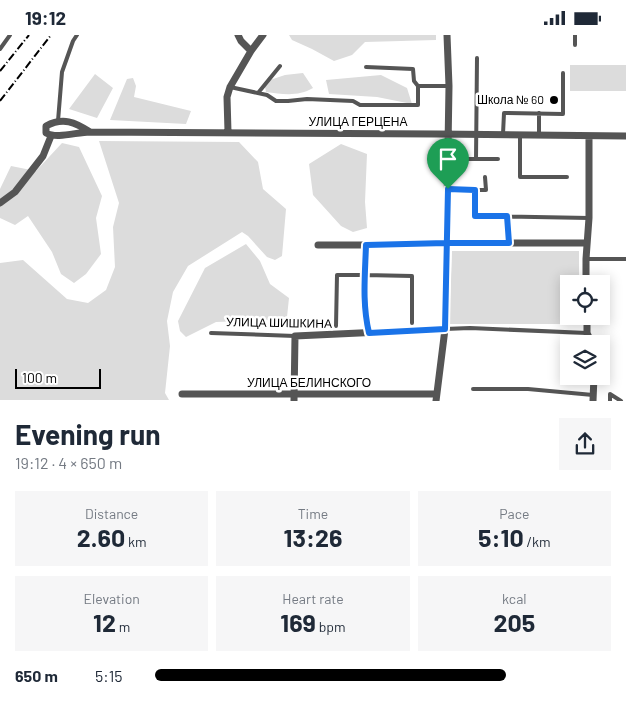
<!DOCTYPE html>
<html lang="en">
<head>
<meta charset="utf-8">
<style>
  :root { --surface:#fff; --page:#f6f6f7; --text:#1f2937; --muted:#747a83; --accent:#000 }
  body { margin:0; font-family:Barlow,sans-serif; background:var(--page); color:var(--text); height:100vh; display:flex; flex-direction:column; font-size:19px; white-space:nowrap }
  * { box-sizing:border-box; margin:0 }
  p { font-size:16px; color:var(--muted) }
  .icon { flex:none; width:28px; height:28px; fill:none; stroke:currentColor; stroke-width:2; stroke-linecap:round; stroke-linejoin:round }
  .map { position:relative; height:366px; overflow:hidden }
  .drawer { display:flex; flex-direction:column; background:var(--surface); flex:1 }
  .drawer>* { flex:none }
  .buttons { position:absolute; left:560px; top:240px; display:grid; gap:10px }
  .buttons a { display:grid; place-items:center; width:50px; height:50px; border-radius:0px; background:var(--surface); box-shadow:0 2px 12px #0003; font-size:25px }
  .scale { position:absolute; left:15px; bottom:12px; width:86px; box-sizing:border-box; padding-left:5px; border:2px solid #000; border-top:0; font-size:14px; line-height:18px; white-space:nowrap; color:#000; -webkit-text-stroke:4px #fff; paint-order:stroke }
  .pin { position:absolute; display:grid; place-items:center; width:42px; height:42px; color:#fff; margin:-51px -21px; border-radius:50% 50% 50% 0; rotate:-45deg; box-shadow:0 0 5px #0007 }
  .pin .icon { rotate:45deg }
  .round { display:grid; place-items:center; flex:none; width:52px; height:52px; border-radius:0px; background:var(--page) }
  .overview { display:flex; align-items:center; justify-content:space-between; height:85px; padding:0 15px }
  h1 { font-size:28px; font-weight:700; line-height:38px }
  .stats { display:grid; grid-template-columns:repeat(3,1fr); gap:8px; height:85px; padding:5px 15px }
  .stats div { display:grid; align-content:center; border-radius:0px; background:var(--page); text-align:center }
  .stats b { font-size:25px; font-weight:700 }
  .stats small { font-size:14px; font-weight:400 }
  .stats p { font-size:14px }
  ul { padding:0 15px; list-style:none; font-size:16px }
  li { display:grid; grid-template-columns:80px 60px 1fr; align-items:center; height:38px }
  li i { height:12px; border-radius:6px; background:var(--accent) }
  .status { display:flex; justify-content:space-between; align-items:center; height:35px; padding:0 25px; background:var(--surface); direction:ltr }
  .status svg { height:14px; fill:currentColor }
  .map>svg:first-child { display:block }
</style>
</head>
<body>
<div class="status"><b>19:12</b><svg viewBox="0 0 49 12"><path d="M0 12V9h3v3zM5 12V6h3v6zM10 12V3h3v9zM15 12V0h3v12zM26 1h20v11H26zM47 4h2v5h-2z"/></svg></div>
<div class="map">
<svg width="626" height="366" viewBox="0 0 626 366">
  <rect width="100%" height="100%" fill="#fff"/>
  <path fill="#dcdcdc" d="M289,0H436V5L365,7L352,20L334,26L312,14L292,5Z
    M570,30H626V56H570Z
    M303,38L313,53C298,62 282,59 266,57L264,47L285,40Z
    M95,39L113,53L97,83L69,74Z
    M381,40L407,53L412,69L377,62L329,59L326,45Z
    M133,43L136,51L134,62L191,76L186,89L110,85L127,44Z
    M99,106L239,107L258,127L263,154L286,174L282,221L275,225L267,222L248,201L242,197L188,231L173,257L167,286L170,311L165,358L169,365H0V228L23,225L67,264L88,268L106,255L115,232L113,192L119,168Z
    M62,108L79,112L102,161L96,183L101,219L86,239L74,248L61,239L52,217L28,181L15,190L0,183V154L11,131L36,136Z
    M341,109L367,119L365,167L367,193L353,197L341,191L313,160L309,129Z
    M246,209L260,226L270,249L289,263L287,282L271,285L216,287L186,302L180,296L178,286L205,233Z
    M452,216H579V249H569V281H578V289H449Z"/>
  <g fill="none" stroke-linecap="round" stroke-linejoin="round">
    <path stroke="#555" stroke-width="4" d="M575,10V0
      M0,14L10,0
      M366,32L413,34L414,46L418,51
      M230,52L267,60L276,66H288L307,64L353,66L360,70H418V51H449
      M258,58L280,31
      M539,78V100
      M58,86L62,37L73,6L77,0
      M503,99L504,78L563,79V38
      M520,100V142H567
      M462,124H476L477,23
      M476,124H498
      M448,154L475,155V181L589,183
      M475,155H486L485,142
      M507,181L509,208
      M586,224H626
      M336,291L337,240H365L366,210
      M445,294L470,293L587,298
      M211,298L295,301
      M369,298C365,279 364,260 365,240L412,241V288
      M473,354H528L593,360
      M610,366V359L621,366"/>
    <path stroke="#555" stroke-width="7" d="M238,0L241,6L251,16
      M90,97C75,87 63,82 46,91V98C57,104 77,97 90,97L438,99L626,101
      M228,97L227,62L230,52L251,16L263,0
      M0,168L15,157L43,121L51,101
      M318,210H366L446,208H587
      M586,249V224L589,183V101
      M587,281V298L592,309
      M182,359H436
      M294,366L295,301L445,294
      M436,366L445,294L449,51L447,0
      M593,366L594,341"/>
    <path stroke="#000" stroke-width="2" stroke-dasharray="8 2.5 1 2.5" stroke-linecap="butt" d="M0,36L29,0
      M0,66L51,0"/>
  </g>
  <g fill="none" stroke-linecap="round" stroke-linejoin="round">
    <defs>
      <path id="route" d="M448,154L445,294L369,298C362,268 365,241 366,210L446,208H509L507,181H475V155L448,154"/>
    </defs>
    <use href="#route" stroke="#fff" stroke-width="10"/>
    <use href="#route" stroke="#1a73e8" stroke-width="6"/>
  </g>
  <circle fill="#000" stroke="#fff" stroke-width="2" cx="554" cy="65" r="5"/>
  <g text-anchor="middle" stroke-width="5" stroke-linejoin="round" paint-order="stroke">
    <g font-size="12" fill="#000" stroke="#fff" text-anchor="end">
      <text x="544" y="69">Школа № 60</text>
    </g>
    <g font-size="12" fill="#000" stroke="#fff">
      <text x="358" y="91">УЛИЦА ГЕРЦЕНА</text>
      <text transform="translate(279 288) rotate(1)" y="4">УЛИЦА ШИШКИНА</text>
      <text x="309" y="352">УЛИЦА БЕЛИНСКОГО</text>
    </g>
  </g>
</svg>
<div class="buttons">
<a><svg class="icon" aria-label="locate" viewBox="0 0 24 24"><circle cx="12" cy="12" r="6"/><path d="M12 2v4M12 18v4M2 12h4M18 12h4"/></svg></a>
<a><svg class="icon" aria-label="layers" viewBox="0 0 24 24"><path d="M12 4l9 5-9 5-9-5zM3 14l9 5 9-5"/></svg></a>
</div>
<div class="scale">100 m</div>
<div class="pin" style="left:448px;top:154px;background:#1e9e55"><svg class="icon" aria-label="arrive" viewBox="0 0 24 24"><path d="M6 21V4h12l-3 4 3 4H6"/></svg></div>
</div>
<section class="drawer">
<div class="overview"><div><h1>Evening run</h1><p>19:12 · 4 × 650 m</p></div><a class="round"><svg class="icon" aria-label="share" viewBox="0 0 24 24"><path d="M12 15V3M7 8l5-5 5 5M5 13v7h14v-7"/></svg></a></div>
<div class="stats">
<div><p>Distance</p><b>2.60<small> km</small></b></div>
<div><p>Time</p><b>13:26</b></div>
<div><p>Pace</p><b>5:10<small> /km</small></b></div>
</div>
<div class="stats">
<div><p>Elevation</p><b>12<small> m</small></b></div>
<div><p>Heart rate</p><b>169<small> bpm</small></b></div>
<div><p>kcal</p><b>205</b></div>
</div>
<ul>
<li><b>650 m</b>5:15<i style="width:77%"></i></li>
</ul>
</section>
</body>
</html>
